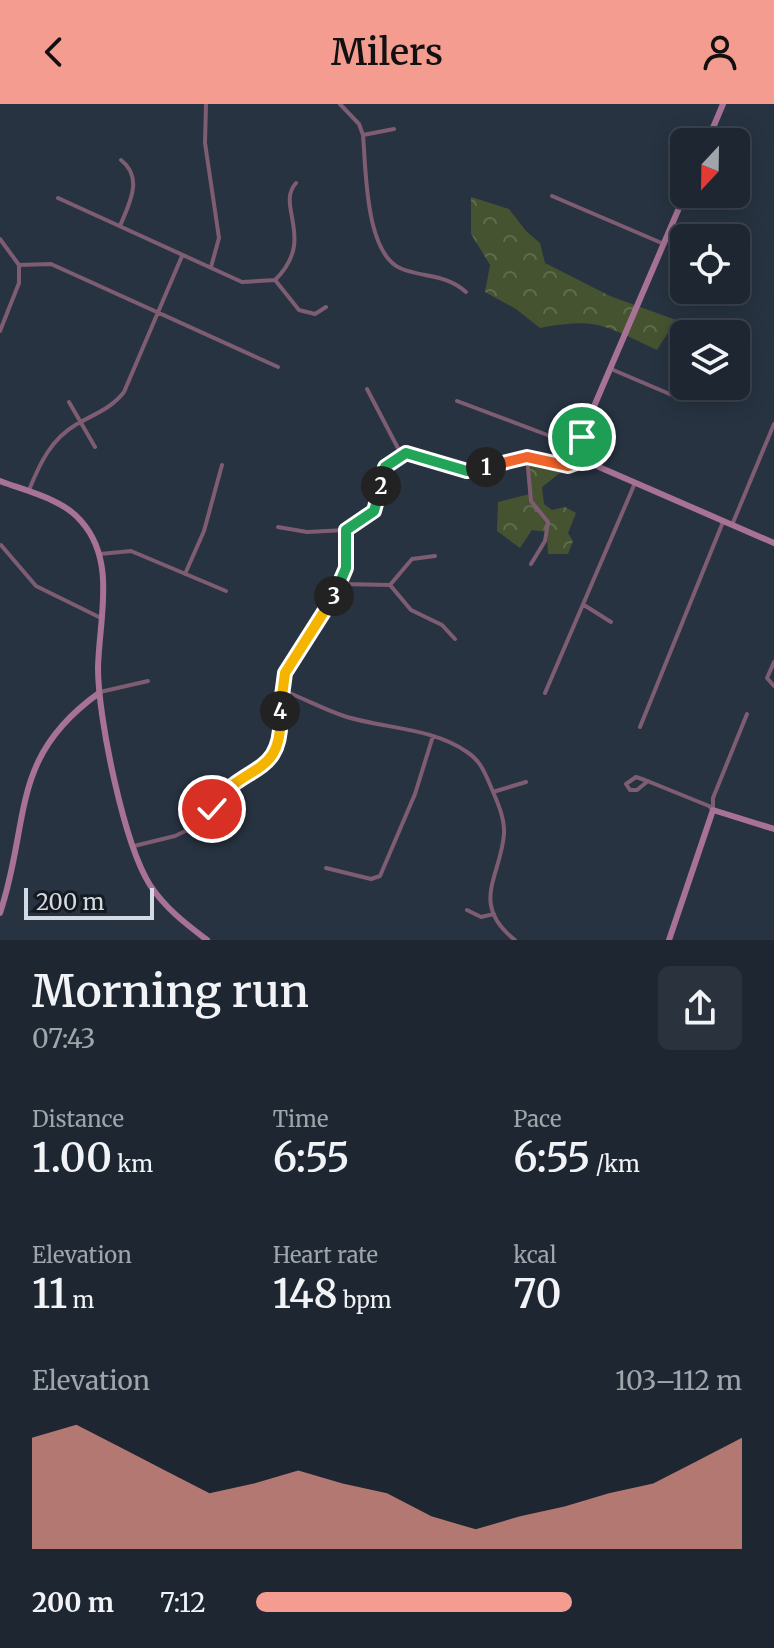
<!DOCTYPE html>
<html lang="en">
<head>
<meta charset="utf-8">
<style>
  :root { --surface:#1d2631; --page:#2a323d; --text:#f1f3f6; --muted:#a0a5ab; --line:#3b434d; --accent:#f59c90 }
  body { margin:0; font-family:Merriweather,serif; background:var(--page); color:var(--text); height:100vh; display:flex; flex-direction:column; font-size:30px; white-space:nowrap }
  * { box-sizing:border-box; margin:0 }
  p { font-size:26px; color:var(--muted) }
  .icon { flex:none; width:44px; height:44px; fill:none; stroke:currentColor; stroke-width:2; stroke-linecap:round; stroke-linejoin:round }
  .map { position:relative; height:836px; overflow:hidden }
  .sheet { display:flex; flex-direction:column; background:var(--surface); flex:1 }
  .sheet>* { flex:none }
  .needle { width:52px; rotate:202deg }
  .fabs { position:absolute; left:670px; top:24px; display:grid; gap:16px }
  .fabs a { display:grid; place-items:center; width:80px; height:80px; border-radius:12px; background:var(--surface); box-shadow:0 4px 20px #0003,0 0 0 2px var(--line); font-size:40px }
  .scale { position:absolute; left:24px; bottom:20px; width:130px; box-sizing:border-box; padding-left:8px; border:4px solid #d3dae4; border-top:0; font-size:22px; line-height:28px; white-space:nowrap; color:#d3dae4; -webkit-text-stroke:6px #151a21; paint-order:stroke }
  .pin { position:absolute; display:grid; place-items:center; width:68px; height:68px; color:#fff; margin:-34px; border:4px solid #fff; border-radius:50%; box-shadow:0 2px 8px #0007 }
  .km { position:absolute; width:40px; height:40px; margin:-20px; border-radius:50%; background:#222; color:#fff; font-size:22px; line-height:40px; text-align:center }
  .round { display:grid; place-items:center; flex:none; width:84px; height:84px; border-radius:12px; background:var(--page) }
  .overview { display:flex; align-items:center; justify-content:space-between; height:136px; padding:0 32px }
  h1 { font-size:44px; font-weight:600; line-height:60px }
  .metrics { display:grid; grid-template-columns:repeat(3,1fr); gap:12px; height:136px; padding:8px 32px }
  .metrics div { display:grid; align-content:center }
  .metrics b { font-size:40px; font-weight:600 }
  .metrics small { font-size:22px; font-weight:400 }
  .metrics p { font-size:22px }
  .chart { height:224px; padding:16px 32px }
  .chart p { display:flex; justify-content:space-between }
  .chart svg { width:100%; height:144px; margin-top:8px; fill:var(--accent); opacity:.7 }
  ul { padding:0 32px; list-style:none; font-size:26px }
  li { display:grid; grid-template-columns:128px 96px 1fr; align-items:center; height:60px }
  li i { height:20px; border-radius:10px; background:var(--accent) }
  header { display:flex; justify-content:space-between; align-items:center; height:104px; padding:0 32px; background:var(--accent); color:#111; font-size:36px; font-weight:600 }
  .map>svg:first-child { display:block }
</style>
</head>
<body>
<header><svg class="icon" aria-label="back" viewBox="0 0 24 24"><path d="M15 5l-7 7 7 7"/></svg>Milers<svg class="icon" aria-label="person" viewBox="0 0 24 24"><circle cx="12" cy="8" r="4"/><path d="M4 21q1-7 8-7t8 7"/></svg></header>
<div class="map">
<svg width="774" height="836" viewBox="0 0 774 836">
  <defs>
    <pattern id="forest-crowns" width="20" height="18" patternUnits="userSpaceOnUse" patternTransform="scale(2)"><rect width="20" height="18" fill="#455330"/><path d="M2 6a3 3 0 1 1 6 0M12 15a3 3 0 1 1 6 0" fill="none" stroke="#5f6b4e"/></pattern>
  </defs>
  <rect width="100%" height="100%" fill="#273341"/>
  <path fill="url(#forest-crowns)" d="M471,93L509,105L526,127L540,139L545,159L610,192L676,216L657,246C604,222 599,213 540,224L516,205L485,188L490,161L471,130Z
    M527,353L551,358L561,368L542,383L544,400L552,406L565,403L576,409L568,429L573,437L568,450H548L547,428L532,426L520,444L497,427L498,398L530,390Z"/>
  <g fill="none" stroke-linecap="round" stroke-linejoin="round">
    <path stroke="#7e5c72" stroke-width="4" d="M206,0L205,39L219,134L211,163
      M340,0L359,20L363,31C366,65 365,151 402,165C426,174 446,170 466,188
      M363,31L394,25
      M552,92L664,140
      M58,94L242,178L275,176L299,206L315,210L326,203
      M120,122C129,100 144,74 121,56
      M0,135L19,161L51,160L278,263
      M275,176C317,135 275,102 296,79
      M0,227L19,179V161
      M611,265L672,291
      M367,285L401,350
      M457,297L550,332L582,333
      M69,298L95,343
      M527,353L531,397L548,418L545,437L531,460
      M29,386C40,359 51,335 77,320C94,310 111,305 124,288L182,152
      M732,421L774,320
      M278,423L307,428L346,426
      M1,441L36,482L101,514
      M100,450L131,447L226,487
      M185,470L204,427L222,361
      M342,480L390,481L411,506L442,521L455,535
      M390,481L412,455L435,452
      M584,501L611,518
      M774,558L767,574L774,582
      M282,586C303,594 323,605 344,612C384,625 431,623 467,648C480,656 485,669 491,683C497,697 505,714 504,730C501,772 469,800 515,836
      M100,588L148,577
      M545,589L635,379
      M640,623L723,418
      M648,677L637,686H630L626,680L636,673L645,676L709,702L713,706
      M493,688L526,678
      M713,703V694L747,610
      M134,742L175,732L198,721L227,684L261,664L276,649L281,632L283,577L342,480L347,457L344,431L351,422L374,407C381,392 377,372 388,359C410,332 442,366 468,367C486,367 504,355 522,353C548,351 563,367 588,355
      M326,764L371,775L380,772L415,690L433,632
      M467,806L481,813L494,810"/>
    <path stroke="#a87296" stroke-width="6" d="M707,38L723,0
      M685,90L583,328V347L599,363L774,439
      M0,377C26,387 63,395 81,417C117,457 99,515 98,564C98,614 124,740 150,781C165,804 186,820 207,836
      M0,809C31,717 8,654 99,589
      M669,836L713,706L774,725"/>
  </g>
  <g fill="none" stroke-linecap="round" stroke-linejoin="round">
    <defs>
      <path id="split-1" d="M486,363L527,353L568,362L588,355L582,333"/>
      <path id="split-2" d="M381,382L385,363L406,349L467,367L486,363"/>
      <path id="split-3" d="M334,492L346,464V426L374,407L381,382"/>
      <path id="split-4" d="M280,607L285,569L334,492"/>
      <path id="split-5" d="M212,705C240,657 285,677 280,607"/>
    </defs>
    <use href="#split-1" stroke="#fff" stroke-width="16"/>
    <use href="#split-2" stroke="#fff" stroke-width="16"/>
    <use href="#split-3" stroke="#fff" stroke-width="16"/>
    <use href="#split-4" stroke="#fff" stroke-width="16"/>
    <use href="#split-5" stroke="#fff" stroke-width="16"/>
    <use href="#split-1" stroke="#f0652b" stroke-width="10"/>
    <use href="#split-2" stroke="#22a559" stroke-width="10"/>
    <use href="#split-3" stroke="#22a559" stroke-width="10"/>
    <use href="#split-4" stroke="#f5b400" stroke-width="10"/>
    <use href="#split-5" stroke="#f5b400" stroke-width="10"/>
  </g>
</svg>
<div class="fabs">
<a><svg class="needle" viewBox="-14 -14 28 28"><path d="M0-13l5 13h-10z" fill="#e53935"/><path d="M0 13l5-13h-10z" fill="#a0a5ab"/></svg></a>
<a><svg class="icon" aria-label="locate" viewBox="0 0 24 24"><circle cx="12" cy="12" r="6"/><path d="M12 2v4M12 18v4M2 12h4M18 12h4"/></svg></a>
<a><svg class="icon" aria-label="layers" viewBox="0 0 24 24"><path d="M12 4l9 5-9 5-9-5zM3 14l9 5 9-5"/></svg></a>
</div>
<div class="scale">200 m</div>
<div class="pin" style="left:582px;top:333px;background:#1e9e55"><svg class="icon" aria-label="arrive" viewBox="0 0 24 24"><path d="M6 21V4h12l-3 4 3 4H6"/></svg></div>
<div class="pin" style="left:212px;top:705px;background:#d93025"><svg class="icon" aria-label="check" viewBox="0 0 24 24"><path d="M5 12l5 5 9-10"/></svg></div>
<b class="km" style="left:486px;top:363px">1</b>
<b class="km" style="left:381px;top:382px">2</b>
<b class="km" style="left:334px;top:492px">3</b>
<b class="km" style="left:280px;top:607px">4</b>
</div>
<section class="sheet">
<div class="overview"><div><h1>Morning run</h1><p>07:43</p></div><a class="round"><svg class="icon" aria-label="share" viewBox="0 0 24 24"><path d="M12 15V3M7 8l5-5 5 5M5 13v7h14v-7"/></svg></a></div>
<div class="metrics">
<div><p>Distance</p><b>1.00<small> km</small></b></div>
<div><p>Time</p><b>6:55</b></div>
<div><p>Pace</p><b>6:55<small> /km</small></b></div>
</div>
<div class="metrics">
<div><p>Elevation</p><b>11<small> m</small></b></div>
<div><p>Heart rate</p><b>148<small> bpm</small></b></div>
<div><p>kcal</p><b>70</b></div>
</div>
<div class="chart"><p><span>Elevation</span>103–112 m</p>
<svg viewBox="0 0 160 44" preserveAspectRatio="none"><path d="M0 44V10L10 6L20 13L30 20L40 27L50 24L60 20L70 24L80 27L90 34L100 38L110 34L120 31L130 27L140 24L150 17L160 10V44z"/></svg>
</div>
<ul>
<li><b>200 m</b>7:12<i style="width:65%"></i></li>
</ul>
</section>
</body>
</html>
